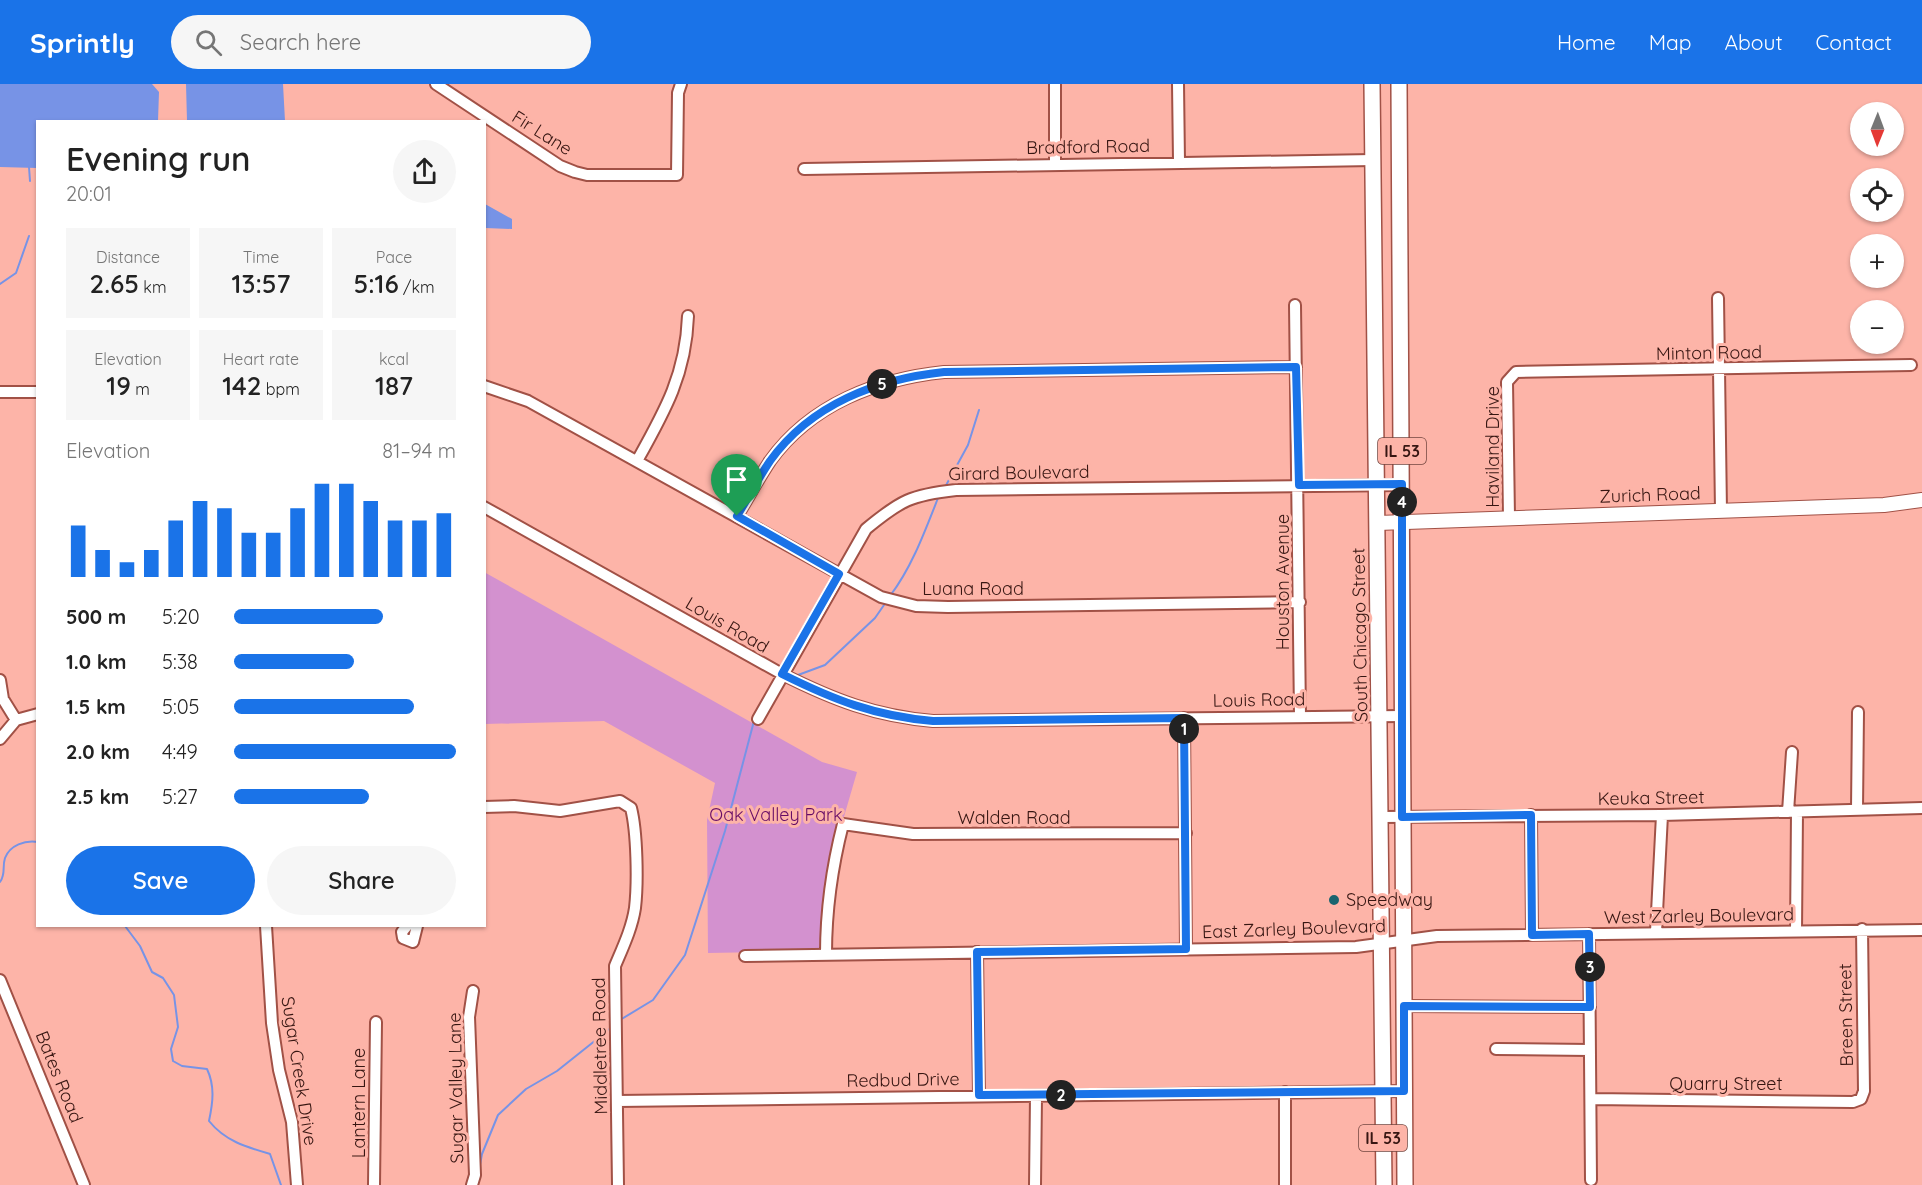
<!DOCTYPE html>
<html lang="en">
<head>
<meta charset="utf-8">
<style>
  :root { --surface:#fff; --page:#f6f6f6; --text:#222; --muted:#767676; --accent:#1a73e8 }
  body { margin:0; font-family:Quicksand,sans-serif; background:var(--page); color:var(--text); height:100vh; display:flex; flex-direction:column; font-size:22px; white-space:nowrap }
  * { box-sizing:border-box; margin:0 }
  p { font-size:20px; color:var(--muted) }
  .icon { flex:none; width:33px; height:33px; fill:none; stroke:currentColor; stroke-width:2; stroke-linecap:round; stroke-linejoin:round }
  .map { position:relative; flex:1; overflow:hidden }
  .side { position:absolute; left:36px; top:36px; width:450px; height:807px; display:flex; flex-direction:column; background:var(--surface); border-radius:0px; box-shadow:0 2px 4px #0004 }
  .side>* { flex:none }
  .needle { width:39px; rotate:181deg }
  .tools { position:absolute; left:1850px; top:18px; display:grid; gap:12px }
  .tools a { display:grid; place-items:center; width:54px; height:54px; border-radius:50%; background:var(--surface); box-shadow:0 2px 4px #0004; font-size:30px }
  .pin { position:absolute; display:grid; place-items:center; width:51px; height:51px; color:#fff; margin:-62px -26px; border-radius:50% 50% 50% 0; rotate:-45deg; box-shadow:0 0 6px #0007 }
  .pin .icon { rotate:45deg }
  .km { position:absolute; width:30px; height:30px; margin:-15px; border-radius:50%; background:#222; color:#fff; font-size:16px; line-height:30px; text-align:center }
  .round { display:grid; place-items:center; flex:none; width:63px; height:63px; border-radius:32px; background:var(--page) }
  .summary { display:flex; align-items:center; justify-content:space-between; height:102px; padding:0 30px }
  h1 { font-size:33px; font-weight:600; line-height:45px }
  .figures { display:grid; grid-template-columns:repeat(3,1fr); gap:9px; height:102px; padding:6px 30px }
  .figures div { display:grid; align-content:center; border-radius:0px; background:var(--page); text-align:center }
  .figures b { font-size:26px; font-weight:600 }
  .figures small { font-size:16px; font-weight:400 }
  .figures p { font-size:16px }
  .chart { height:168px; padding:12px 30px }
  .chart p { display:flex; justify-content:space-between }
  .chart svg { width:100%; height:108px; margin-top:6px; stroke:var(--accent); stroke-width:6 }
  .cta { display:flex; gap:12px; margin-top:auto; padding:12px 30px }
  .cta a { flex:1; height:69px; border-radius:36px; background:var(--accent); color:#fff; font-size:24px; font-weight:600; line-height:69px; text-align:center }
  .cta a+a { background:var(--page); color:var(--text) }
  ul { padding:0 30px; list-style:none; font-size:20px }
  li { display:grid; grid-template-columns:96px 72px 1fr; align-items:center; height:45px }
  li i { height:15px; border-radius:8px; background:var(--accent) }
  header { display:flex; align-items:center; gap:36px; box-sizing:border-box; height:84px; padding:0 30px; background:var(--accent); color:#fff }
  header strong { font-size:28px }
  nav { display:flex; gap:33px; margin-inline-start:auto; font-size:21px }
  .search { width:420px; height:54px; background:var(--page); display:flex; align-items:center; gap:15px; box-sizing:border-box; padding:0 21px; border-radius:33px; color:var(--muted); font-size:22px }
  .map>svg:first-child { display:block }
</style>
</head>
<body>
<header>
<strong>Sprintly</strong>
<div class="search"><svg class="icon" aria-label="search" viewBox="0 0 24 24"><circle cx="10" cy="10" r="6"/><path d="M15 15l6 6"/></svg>Search here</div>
<nav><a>Home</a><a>Map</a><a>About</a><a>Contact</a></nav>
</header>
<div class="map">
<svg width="1922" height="1101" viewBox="0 0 1922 1101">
  <rect width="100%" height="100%" fill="#fdb4a8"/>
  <path fill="#d391cf" d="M484,488L822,678L857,688L829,784L823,867L708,869L707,736L715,699L604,637L485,640Z"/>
  <path fill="#7793e6" d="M0,0H152L159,8L158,37L38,38L37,84L0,83Z
    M186,0H283L285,37H187Z
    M485,120L512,135V145L485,144Z"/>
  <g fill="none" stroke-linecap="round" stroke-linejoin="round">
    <path stroke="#7793e6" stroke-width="2" d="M29,83L30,97
      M0,200L16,189L29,152
      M944,405L968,361L979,326
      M890,512C912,483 925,447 938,414
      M798,591L825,581L875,534L884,521
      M0,798C6,790 2,783 5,774C10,761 25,756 38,758
      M125,842L140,862L152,888L163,894L174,911L178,943L171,965L173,977L182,982L207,985C215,1002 213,1018 209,1037C225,1057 246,1063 270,1070L281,1101
      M620,936L653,916L685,871L725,747L754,637
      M479,1086L482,1070L498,1031L526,1005L557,987L611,944"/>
    <defs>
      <path id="street" d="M436,0L560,82L575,88L587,91H677L678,9L681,0
        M1178,0L1179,77
        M1055,80V0
        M804,85L1373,76
        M1718,214L1721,427
        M1295,221L1300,632
        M484,302L528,317L881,513L916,522L948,523L1300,518
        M0,308H38
        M637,377C665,327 686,290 688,232
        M484,423L782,590C834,616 875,632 933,637L1402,632
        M737,432C748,414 758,395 770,377C811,320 877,295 944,288L1296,283
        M1509,433L1507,298L1516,288L1911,281
        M0,596L3,615L16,636
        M1184,634L1186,865
        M758,635L866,445C901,416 911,411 956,406L1402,401
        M0,655L16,636L38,630
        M484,723L514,722L560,727L620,717L631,724C637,748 638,798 635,824C632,844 623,863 615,882L618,1101
        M1857,726L1858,628
        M1788,728L1792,668
        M1531,731L1532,851
        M1381,733L1662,731L1922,724
        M266,842L272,939L279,986L292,1038L297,1101
        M407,842L402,848L403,854L413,858L417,842
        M1796,847L1797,728
        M1656,848L1662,731
        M1589,850L1591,1096
        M977,868L979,1011
        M826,870C826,825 832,783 843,740L913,750L1186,749
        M745,872L1356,863L1437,852L1922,846
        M0,896L84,1101
        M1405,922L1590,923
        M1496,965L1590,966
        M1591,1015L1853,1018L1861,1015L1864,1007L1862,845
        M617,1017L1404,1007
        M374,1101L376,938
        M472,1101L475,1091L469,933L473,907
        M1035,1101L1036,1012
        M1285,1101V1008"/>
      <path id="secondary" d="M1378,439L1884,421L1922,416"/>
      <path id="primary" d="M1372,0L1384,1101
        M1399,0L1405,1101"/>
    </defs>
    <use href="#street" stroke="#a15146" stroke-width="14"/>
    <use href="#secondary" stroke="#a15146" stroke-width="16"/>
    <use href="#primary" stroke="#a15146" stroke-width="18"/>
    <use href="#street" stroke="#fff" stroke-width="10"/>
    <use href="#secondary" stroke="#fff" stroke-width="14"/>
    <use href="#primary" stroke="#fff" stroke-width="15"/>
  </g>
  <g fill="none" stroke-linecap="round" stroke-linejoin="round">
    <defs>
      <path id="route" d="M1296,283L1299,401L1402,400V733L1531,731L1532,851L1589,850L1590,923L1404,922V1007L979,1011L977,868L1186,865L1184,634L933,637C875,632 834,616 782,590L839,490L737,432C748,414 758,395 770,377C811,320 877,295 944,288Z"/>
    </defs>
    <use href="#route" stroke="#fff" stroke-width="12"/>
    <use href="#route" stroke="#1a73e8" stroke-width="8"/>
  </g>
  <circle fill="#19646f" stroke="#fdb4a8" stroke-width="2" cx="1334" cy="816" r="6"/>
  <g text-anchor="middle" stroke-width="6" stroke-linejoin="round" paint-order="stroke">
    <g fill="#fdb4a8" stroke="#72453f" stroke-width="1.5">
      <rect x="1378" y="354" width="48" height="26" rx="4.5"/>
      <rect x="1359" y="1041" width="48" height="26" rx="4.5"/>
    </g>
    <g font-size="16" font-weight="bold" fill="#371612">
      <text x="1402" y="373">IL 53</text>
      <text x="1383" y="1060">IL 53</text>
    </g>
    <g font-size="18" fill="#371612" stroke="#fdb4a8">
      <text transform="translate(542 49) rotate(32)" y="6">Fir Lane</text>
      <text transform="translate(1088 63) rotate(-1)" y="6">Bradford Road</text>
      <text transform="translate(1709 269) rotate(-1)" y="6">Minton Road</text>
      <text transform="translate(1493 363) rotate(-90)" y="6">Haviland Drive</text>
      <text transform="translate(1019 389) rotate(-1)" y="6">Girard Boulevard</text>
      <text transform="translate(1650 411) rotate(-2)" y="6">Zurich Road</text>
      <text transform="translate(1283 498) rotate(-90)" y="6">Houston Avenue</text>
      <text x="973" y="511">Luana Road</text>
      <text transform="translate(727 541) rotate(30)" y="6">Louis Road</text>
      <text transform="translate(1360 551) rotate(-91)" y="6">South Chicago Street</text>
      <text transform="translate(1259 616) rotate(-1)" y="6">Louis Road</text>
      <text transform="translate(1651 714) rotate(-1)" y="6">Keuka Street</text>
      <text x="1014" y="740">Walden Road</text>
      <text transform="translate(1699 832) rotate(-1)" y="6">West Zarley Boulevard</text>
      <text transform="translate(1294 845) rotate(-2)" y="6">East Zarley Boulevard</text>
      <text transform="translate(1846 931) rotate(-91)" y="6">Breen Street</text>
      <text transform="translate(600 962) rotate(-91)" y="6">Middletree Road</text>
      <text transform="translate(299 987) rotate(81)" y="6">Sugar Creek Drive</text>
      <text transform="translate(59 993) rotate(68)" y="6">Bates Road</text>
      <text transform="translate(903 996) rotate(-1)" y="6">Redbud Drive</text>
      <text x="1726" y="1006">Quarry Street</text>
      <text transform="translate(456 1004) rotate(-91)" y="6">Sugar Valley Lane</text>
      <text transform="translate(359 1019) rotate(-90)" y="6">Lantern Lane</text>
    </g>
    <g font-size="18" fill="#670c66" stroke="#fdb4a8">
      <text x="776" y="737">Oak Valley Park</text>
    </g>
    <g font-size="18" fill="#371612" stroke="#fdb4a8" text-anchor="start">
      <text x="1346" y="822">Speedway</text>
    </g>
  </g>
</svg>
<div class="tools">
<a><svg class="needle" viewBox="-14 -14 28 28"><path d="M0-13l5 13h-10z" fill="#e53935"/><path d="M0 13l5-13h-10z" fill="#767676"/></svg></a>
<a><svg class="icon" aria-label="locate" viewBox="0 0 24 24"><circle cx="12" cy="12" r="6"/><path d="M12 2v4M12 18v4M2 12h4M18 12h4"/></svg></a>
<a>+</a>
<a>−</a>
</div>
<div class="pin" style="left:737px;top:432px;background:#1e9e55"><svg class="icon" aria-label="arrive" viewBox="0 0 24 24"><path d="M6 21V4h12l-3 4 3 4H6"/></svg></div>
<b class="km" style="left:1184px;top:645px">1</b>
<b class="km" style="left:1061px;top:1011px">2</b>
<b class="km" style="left:1590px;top:883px">3</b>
<b class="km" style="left:1402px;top:418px">4</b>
<b class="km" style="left:882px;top:300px">5</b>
<section class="side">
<div class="summary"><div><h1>Evening run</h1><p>20:01</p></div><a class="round"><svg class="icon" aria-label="share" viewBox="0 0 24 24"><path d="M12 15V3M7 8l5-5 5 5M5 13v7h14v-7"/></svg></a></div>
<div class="figures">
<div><p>Distance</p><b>2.65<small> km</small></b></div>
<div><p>Time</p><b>13:57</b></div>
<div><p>Pace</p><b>5:16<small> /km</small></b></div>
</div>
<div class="figures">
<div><p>Elevation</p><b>19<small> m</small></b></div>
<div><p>Heart rate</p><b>142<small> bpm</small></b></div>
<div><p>kcal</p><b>187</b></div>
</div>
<div class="chart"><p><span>Elevation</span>81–94 m</p>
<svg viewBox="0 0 160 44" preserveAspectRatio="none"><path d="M5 44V23M15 44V33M25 44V38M35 44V33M45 44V21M55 44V13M65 44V16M75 44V26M85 44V26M95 44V16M105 44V6M115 44V6M125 44V13M135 44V21M145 44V21M155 44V18"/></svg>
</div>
<ul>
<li><b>500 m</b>5:20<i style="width:67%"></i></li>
<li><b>1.0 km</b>5:38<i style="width:54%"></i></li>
<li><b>1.5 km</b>5:05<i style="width:81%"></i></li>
<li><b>2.0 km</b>4:49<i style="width:100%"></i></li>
<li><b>2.5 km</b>5:27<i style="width:61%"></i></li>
</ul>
<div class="cta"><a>Save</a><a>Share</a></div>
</section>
</div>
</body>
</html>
